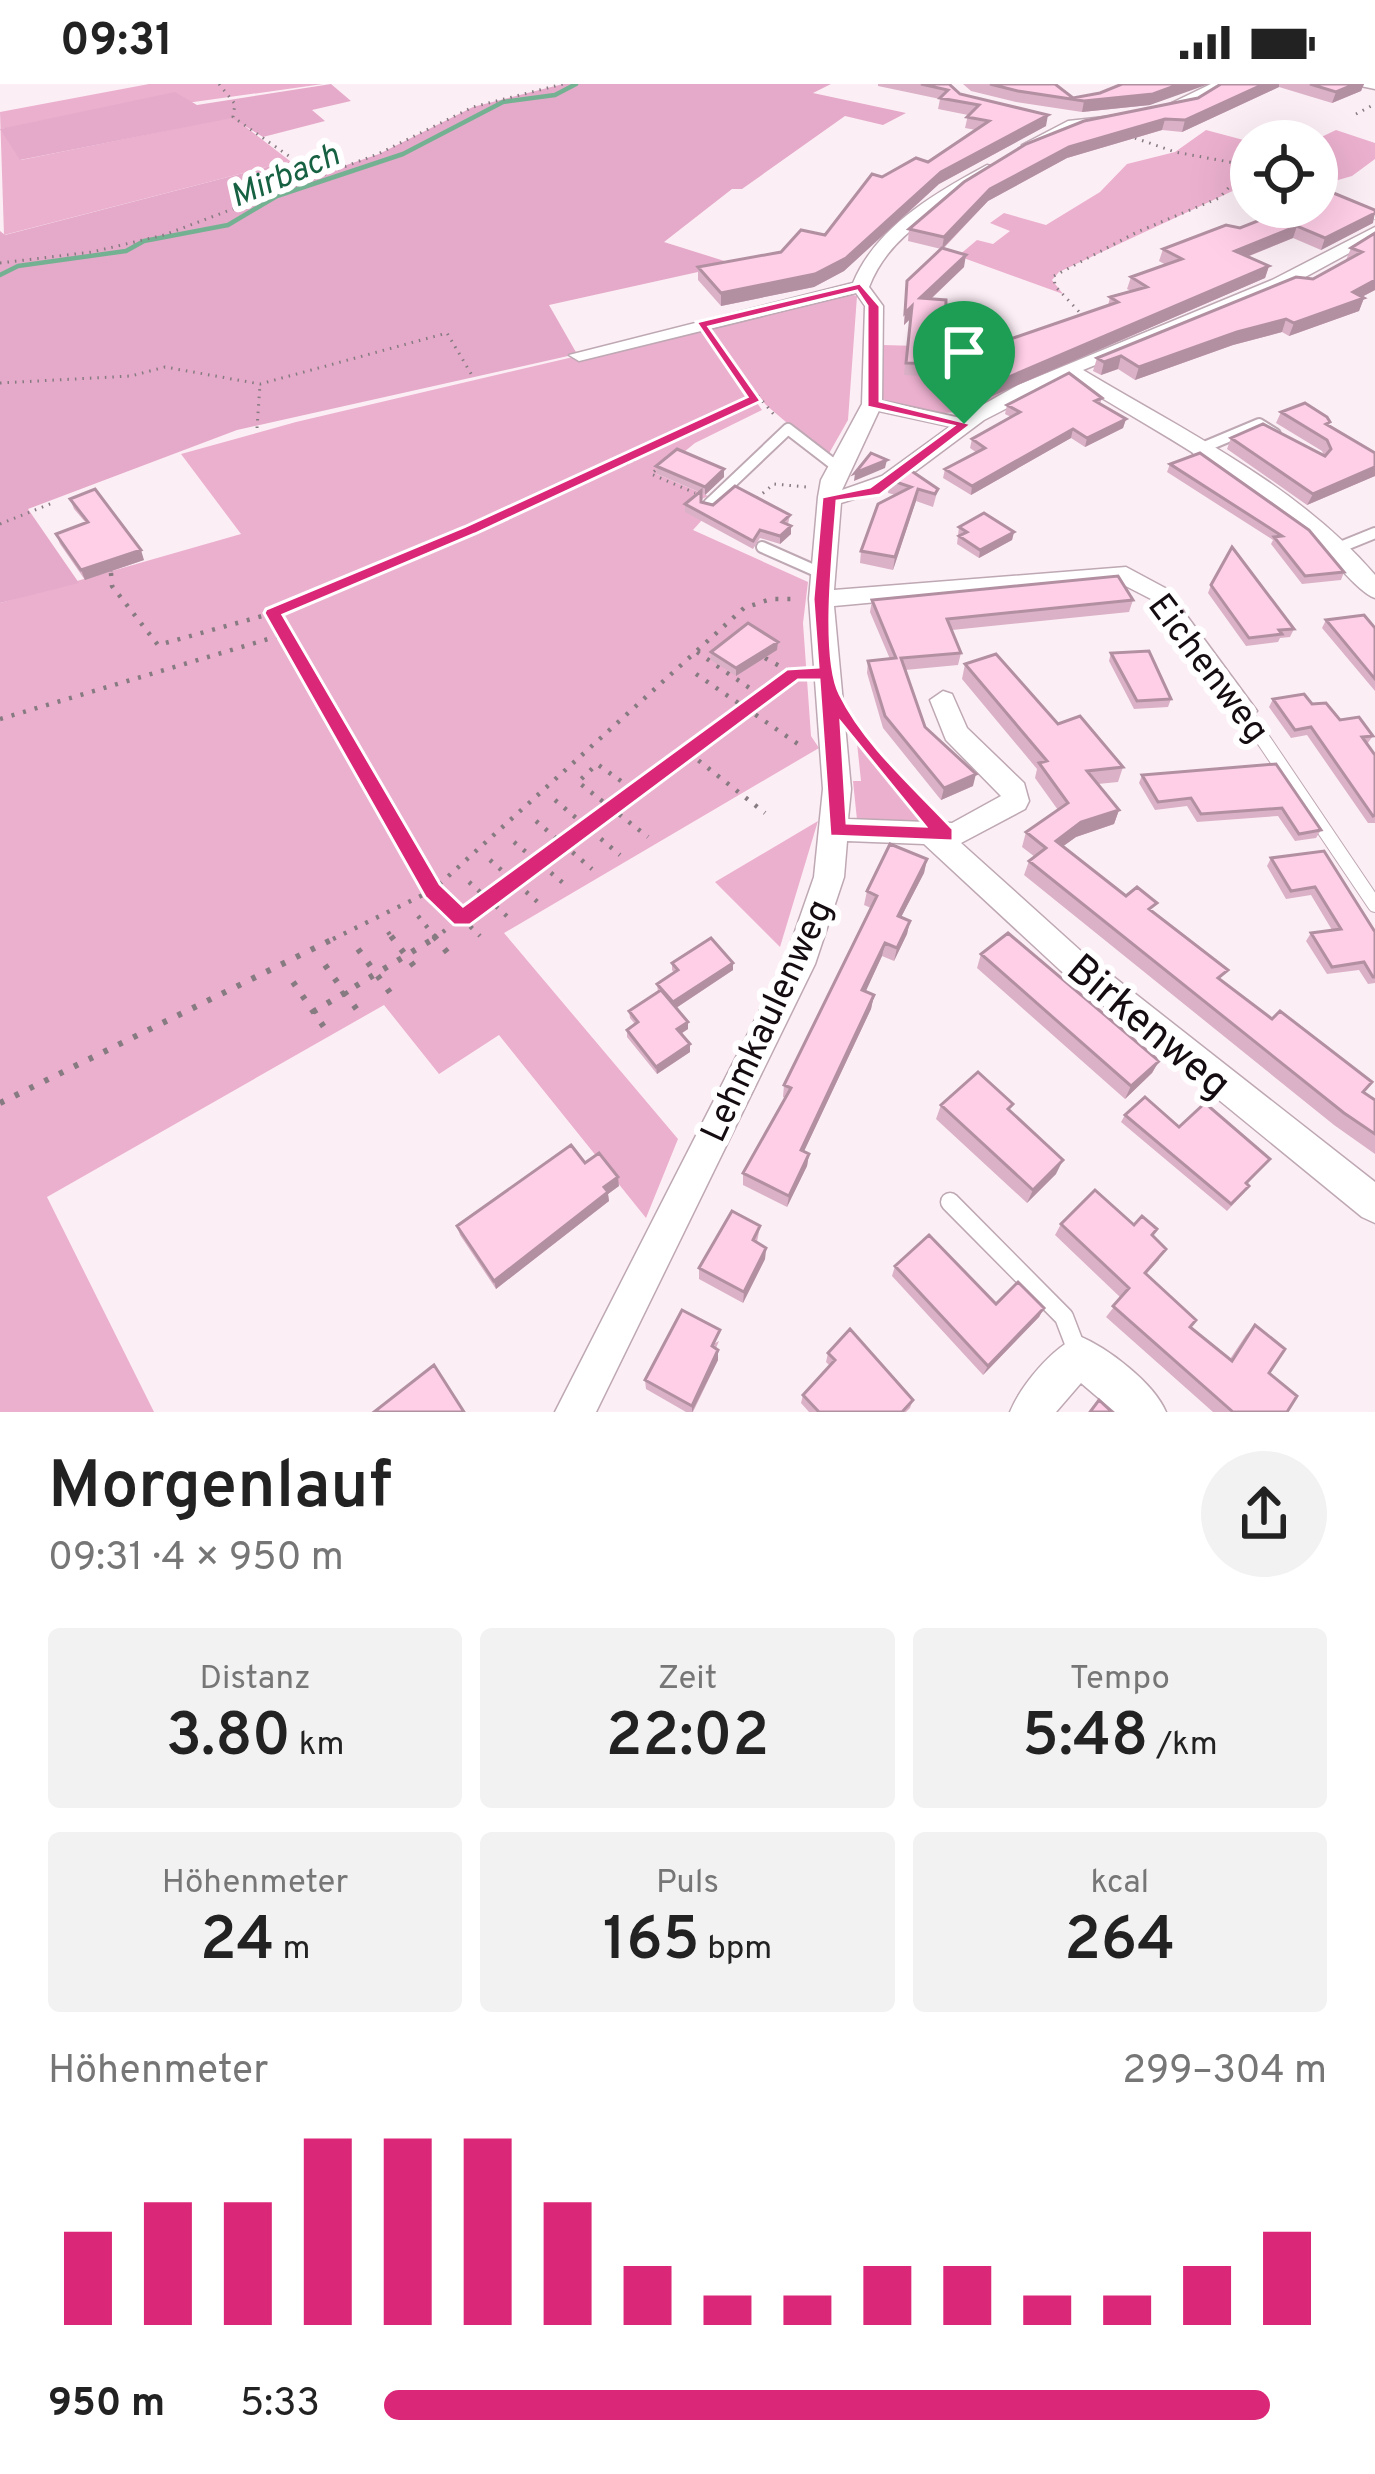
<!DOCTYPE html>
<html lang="de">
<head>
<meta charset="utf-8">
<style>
  :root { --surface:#fff; --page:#f2f2f2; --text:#222; --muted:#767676; --accent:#db2777 }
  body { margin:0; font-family:Overpass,sans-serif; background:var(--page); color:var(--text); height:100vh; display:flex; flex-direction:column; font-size:45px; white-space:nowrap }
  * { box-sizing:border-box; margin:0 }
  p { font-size:39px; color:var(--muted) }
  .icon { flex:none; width:66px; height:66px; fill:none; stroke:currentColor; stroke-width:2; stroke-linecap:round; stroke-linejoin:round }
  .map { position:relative; height:1328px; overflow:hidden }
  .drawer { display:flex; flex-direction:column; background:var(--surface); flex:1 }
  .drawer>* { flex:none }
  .controls { position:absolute; left:1230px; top:36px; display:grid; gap:24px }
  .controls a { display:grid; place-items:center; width:108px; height:108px; border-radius:50%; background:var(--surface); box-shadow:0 12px 48px #0002; font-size:60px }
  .pin { position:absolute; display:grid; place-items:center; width:102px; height:102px; color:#fff; margin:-123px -51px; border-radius:50% 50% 50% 0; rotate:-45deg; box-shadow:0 0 12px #0007 }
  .pin .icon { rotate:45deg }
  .round { display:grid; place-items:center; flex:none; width:126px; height:126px; border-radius:63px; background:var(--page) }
  .headline { display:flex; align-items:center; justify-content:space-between; height:204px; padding:0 48px }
  h1 { font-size:66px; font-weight:600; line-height:90px }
  .metrics { display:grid; grid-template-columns:repeat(3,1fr); gap:18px; height:204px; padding:12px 48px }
  .metrics div { display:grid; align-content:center; border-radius:12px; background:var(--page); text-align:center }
  .metrics b { font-size:60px; font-weight:600 }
  .metrics small { font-size:33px; font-weight:400 }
  .metrics p { font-size:33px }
  .chart { height:336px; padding:24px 48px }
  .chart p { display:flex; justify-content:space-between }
  .chart svg { width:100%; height:216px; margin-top:12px; stroke:var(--accent); stroke-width:6 }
  ul { padding:0 48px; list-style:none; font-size:39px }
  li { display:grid; grid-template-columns:192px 144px 1fr; align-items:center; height:90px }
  li i { height:30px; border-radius:15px; background:var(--accent) }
  .status { display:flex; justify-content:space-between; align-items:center; height:84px; padding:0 60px; background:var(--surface); direction:ltr }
  .status svg { height:33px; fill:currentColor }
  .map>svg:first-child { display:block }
</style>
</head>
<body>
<div class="status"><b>09:31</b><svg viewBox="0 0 49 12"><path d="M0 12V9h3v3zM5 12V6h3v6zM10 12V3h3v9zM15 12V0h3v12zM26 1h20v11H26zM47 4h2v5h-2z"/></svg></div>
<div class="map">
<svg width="1375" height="1328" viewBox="0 0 1375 1328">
  <rect width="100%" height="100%" fill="#fceef5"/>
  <path fill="#ebb0ce" d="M149,0H323L1,45L21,76L233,33L290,77L4,151L0,28Z
    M1206,46L1251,58V81L1239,104L1059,188L1052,196L1063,210L958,172L977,156L993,160L1010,147L990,139L1004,129L1046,141L1100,108L1127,80L1175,68Z
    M1336,46L1375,59V75L1352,92L1317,102V57H1313Z
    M846,209L857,212L848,336L827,373L766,321L714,258L762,326L695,359L657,390L708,412L700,416L702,436L693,446L808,498L803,539L811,652L819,664L504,849L678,1055L646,1134L499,951L439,990L384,921L47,1113L154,1328H0V519L241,450L181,370L296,338Z
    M883,261L954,263L1016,303C963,331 941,339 883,315Z
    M857,659H862L929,742L857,736L853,697H861Z
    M818,737L780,863L715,798Z"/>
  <path fill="#e5aac9" d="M331,0L351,17L312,26L325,37L263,53L232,34L20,76L0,45L175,8L197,21Z
    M563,0H831L813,9L906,29L883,41L845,32L742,105H732L664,158L734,180L549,221L577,270L237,346L28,425L79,499L0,519V147L5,151L290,77L317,91L379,70L473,23Z"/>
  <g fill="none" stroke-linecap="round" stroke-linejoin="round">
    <path stroke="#74b192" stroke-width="4.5" d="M0,191L18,182L126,167L144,157L228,141L277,112L403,70L503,18L555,11L576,0"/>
    <defs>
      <path id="service-far3" d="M1317,106L1375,131"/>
      <path id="service-far2" d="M872,320L964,340
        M1197,366L1259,340L1275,350
        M709,420L788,345L836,382
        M762,463L823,490
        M1338,464L1375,449"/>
      <path id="service-far1" d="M1244,627L1375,821"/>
      <path id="service" d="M950,1118L1064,1233L1079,1272"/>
      <path id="minor" d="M1211,0H1230L1167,30L1155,27Z
        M1351,0H1375V5Z
        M1113,32L1118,33V39L1076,44L1030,66L1022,61L1068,37Z
        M987,81L1000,84C953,123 893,141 869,203L883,222L882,320L842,406L882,392L970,328L1018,301L1272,196L1375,143V155L1285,204L1083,286C1183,346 1298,401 1375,491V514C1357,508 1326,466 1308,451C1235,389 1149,343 1067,293L984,336L897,401L841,419L834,506L1126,483L1167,505L1257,627L1244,636L1235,634L1151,515L1114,496L834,522L851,705L848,735L952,739L1001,712L946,656L930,616L943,607L952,610L967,644L1024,699L1029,717L1025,725L961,759L1082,868L1375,1098V1139L1362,1133L1060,886L924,760L847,757L844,793L815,880L596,1328H555L784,879L814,793L823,705L809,515L818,413L821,396L862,320L865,222L856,209L579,277L569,271L853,199C876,143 935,109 987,81Z
        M1079,1252C1108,1264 1154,1299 1166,1328H1115L1081,1299L1056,1328H1010C1021,1301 1052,1264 1079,1252Z"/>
    </defs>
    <use href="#service-far3" stroke="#bea8b3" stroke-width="9"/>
    <use href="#service-far2" stroke="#bea8b3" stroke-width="14"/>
    <use href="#service-far1" stroke="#bea8b3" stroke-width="16"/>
    <use href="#service" stroke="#bea8b3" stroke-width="21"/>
    <use href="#minor" stroke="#bea8b3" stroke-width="3"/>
    <path stroke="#867b81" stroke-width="3" stroke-dasharray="1.5 6" stroke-linecap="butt" d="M219,0L235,20L233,33L316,91
      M1356,30L1375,20
      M1135,54L1175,68L1251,82
      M0,179L92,168L164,151L378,70L473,23L563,0
      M1084,233L1055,202L1054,192L1137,148L1219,114L1249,82
      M714,260L776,333
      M0,299L131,292L165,283L260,300L447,249L473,293
      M257,344L260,300
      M626,380L755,314
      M661,382L651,390L695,409
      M757,414L774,400L807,403
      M0,440L55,418
      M111,486V492
      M358,492L637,371"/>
    <path stroke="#867b81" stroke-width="4.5" stroke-dasharray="3 9" stroke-linecap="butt" d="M111,489L112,502L158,561L273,529L365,489
      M273,529L433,806L480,852
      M697,568L764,614
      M765,574L794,590
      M696,590L801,662
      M0,635L285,550
      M860,651L922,725
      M689,669L765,729
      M621,697L597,680L578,698L648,753
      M555,716L620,771
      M536,737L592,785
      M514,758L568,803
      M490,776L541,821
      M469,798L510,835
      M418,832L437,855
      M388,848L393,855
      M333,855L433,806L744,524L771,515H798
      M433,855L800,589"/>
    <path stroke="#867b81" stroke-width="6" stroke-dasharray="4.5 12" stroke-linecap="butt" d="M391,852L420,890
      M434,852L451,873
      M358,865L391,910
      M325,881L360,930
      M293,898L328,949
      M313,928L438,852
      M0,1019L339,852"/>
    <use href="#service-far3" stroke="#fff" stroke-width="8"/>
    <use href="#service-far2" stroke="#fff" stroke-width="10"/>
    <use href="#service-far1" stroke="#fff" stroke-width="14"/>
    <use href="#service" stroke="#fff" stroke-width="18"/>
    <use href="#minor" fill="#fff" fill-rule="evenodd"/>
  </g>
  <path fill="#dbb1c7" d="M878,0H949L960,10L1046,42L939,100L844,187L814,203L721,222L698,196V183L781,168L825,151L882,93L928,78L976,46L965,44L968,31L938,25L940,15L878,2Z
    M963,0H1055L1073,14L1150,21L1082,28L1016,18L971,7Z
    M1221,0H1364L1361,7L1332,19L1279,3L1182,48L1162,46L1067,74L988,117L943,165L964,183L931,215L945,267L970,269L1108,222L1110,213L1131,207L1127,205L1131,193L1166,181L1159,177L1163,165L1240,144L1373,139L1321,166L1293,154L1247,173L1269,182L1265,194L981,317L943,293L904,291L910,235L904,241L907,197L941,165L908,157L909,145L1198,14Z
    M1375,149V206L1362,213L1364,214L1359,227L1289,252L1282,248L1233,261L1135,296L1118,285L1101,291L1093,287L1097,274L1313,195L1346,176L1351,164Z
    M1102,314L1100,320L1126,335L1123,344L1085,363L1071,354L971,411L943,394L945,385L977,369L970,364L972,355L1011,333L1005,330L1007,321Z
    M1281,328L1330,338L1329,341L1375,369V392L1307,421L1227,365L1231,354L1324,372L1322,367L1276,339Z
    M1170,380L1344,488L1341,496L1302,500L1271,460L1273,456L1167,388Z
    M656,382L724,385V393L705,411L701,409V418L713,421L790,431L788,440L791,442V450L780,460L760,454L753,465L685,428V420L699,408L657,390Z
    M890,396L938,405L933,423L916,417L893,486L860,479L861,467L896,411L888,409Z
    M70,415L144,476L85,496L60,460L56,450L86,439L74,425Z
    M959,443L1014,448L1012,456L979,474L957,460Z
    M1211,501L1294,545L1290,553L1280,554L1278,558L1246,562L1208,509Z
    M872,516H1133L1129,528L952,546L961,569L958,581L905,586L925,643L973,702L941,716L883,644L867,589L868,577L890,575L870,528Z
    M1326,536L1375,544V607L1322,544Z
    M777,566L736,592L711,576V568Z
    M1111,569L1171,615L1168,623L1134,625L1109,577Z
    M965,580L1123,683L1118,698L1098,700L1119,726L1114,740L1076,753L1063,762L1126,812L1153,828L1221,897L1375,1016V1070L1334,1041L1024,791L1029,777L1035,773L1022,763L1026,748L1058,726L1035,694L1037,685L962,595Z
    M1273,615L1312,620L1373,652L1367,660L1375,671V739H1368L1307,651L1291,654L1269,623Z
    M1276,680L1321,746L1316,754L1295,757L1278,732L1197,738L1187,722L1155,726L1139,699L1142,691Z
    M1324,767L1375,848V899L1368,900L1359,886L1327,890L1306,857L1311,849L1332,846L1311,811L1286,815L1267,782L1271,774Z
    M927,775L924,789L901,833L910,837L907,850L894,877L882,872L865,908L874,911L871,925L804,1067L809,1070L807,1082L787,1123L743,1101V1089L785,1014L783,1013L784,1001L871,824L864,821L867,807Z
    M981,870L1159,977L1152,989L1125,1015L977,884Z
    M672,879L733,886L676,924L688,945L681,950L690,960V968L657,990L627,953V946L635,940L630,934L629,927L658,908L657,900L674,889L672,886Z
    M941,1021L1010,1028L1056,1090L1027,1119L936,1035Z
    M1125,1031L1179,1043L1270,1075L1247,1100L1244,1109L1227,1127L1121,1038Z
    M585,1079L619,1102L608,1110L609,1117L496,1205L460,1151L457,1142Z
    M1061,1140L1134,1141L1152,1151L1159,1176L1146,1190L1190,1243L1230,1275L1246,1251L1255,1241L1269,1289L1287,1328H1213L1106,1233L1121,1214L1055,1151Z
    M760,1142L757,1158L766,1164L765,1175L743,1219L699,1195V1184Z
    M895,1182L996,1220L1044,1224L1039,1233L983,1291L892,1192Z
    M719,1257L716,1264L718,1266V1276L693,1328H686L646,1305L645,1296Z
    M828,1269L913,1316L910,1324L906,1328H809L801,1319L803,1311L830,1282L826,1278Z"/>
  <path fill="#b290a2" d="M1180,0H1209L1150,21L1082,28L1084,17Z
    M1264,0H1279V3L1182,48L1185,36Z
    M1355,0H1364L1361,7L1332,19L1336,8Z
    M1048,31L1046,42L939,100L844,187L814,203L721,222V209Z
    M1165,35L1162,46L1067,74L988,117L942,165L944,153L990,105L1069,63Z
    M1375,129L1373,139L1321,166L1325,154Z
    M1297,142L1293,154L1231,179L1235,167Z
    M966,171L964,183L919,226L920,214Z
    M1269,182L1265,194L981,317L983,304Z
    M1375,196V206L1350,219L1364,214L1359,227L1289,252L1294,239Z
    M912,222L910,235L904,241L905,229Z
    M1286,235L1282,248L1233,261L1135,296L1139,283L1237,248Z
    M1121,272L1118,285L1101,291L1104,278Z
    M1126,335L1123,344L1085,363L1087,354Z
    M1073,345L1071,354L971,411L972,402Z
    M887,376L885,384L854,397L855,389Z
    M1375,383V392L1307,421L1313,410Z
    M724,385V393L705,411V403Z
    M918,405L916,417L893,486L895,473Z
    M791,442V450L780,460V452Z
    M1014,448L1012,456L979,474L980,466Z
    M141,466L144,476L85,496L81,486Z
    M778,558L777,566L736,592V584Z
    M976,690L973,702L941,716L944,704Z
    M1119,726L1114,740L1076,753L1051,771L1056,757L1081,738Z
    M927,775L924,789L895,845L898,832Z
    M910,837L907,850L894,877L897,864Z
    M885,859L882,872L860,920L862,906Z
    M733,879V886L673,926V918Z
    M874,911L871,925L799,1078L801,1066Z
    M688,938V945L677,952V945Z
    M690,960V968L657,990L656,983Z
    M1159,977L1152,989L1125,1015L1131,1002Z
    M809,1070L807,1082L787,1123L789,1112Z
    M1063,1076L1056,1090L1027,1119L1033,1106Z
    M618,1093L619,1102L608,1110L609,1117L496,1205L494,1197Z
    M766,1164L765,1175L743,1219L744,1208Z
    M1044,1224L1039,1233L983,1291L988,1282Z
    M718,1266V1276L692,1328V1322Z"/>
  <path fill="#ffcee7" stroke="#b290a2" stroke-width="3" d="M921,0H949L960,10L1048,31L941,88L846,174L815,190L721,209L698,183L781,168L801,146L825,151L872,90L882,93L916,74L928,78L989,37L967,33L979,21L940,14L948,6Z
    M990,0H1055L1073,14L1100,9L1122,0H1180L1153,10L1084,17L1018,7Z
    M1221,0H1264L1185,36L1165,35L1069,63L990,105L944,153L909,145L964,98L1026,60L1084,37L1198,14Z
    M1310,0H1355L1336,8Z
    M1331,108L1375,126V129L1325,154L1297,142L1235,167L1269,182L983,304L945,280L906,279L912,222L905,229L907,197L942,164L966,171L920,214L946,216L945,267L970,269L1118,218L1110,213L1147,203L1131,193L1182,175L1163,165L1226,141L1240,144L1293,123H1317V114Z
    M1375,149V196L1353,208L1364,214L1294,239L1286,235L1237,248L1139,283L1121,272L1104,278L1097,274L1296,193L1313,195L1362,168L1351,164Z
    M1069,289L1102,314L1095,317L1126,335L1087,354L1073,345L972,402L945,385L985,364L972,355L1020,328L1007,321Z
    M1305,319L1327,333L1330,338L1326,340L1375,369V383L1313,410L1231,354L1263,340L1325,372L1331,365L1327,356L1281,328Z
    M677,365L724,385L705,403L656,382Z
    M871,369L887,376L855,389Z
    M1200,369L1309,446L1344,488L1305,492L1274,453L1282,452L1170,380Z
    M910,386L938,405L935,410L918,405L895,473L861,467L878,420L911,403L890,396Z
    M735,402L790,431L782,438L791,442L780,452L760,446L753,457L685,420L701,407V418L713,421Z
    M95,405L141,466L81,486L56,450L88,438L70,415Z
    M984,429L1014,448L980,466L959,452L967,448L959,443Z
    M1232,463L1294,545L1279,546L1282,550L1249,554L1211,501Z
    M1118,492L1133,516L947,535L961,569L901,574L925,643L976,690L944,704L885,632L868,577L896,574L872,516Z
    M1364,531L1375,544V595L1326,536Z
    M748,539L778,558L736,584L711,568Z
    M1149,567L1171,615L1137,617L1111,569Z
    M996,570L1058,640L1080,632L1123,683L1087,687L1119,726L1081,738L1056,757L1126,812L1137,803L1157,819L1149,825L1228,886L1218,894L1272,935L1280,927L1372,998L1363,1008L1375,1016V1050L1344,1029L1029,777L1046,764L1026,748L1068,719L1039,679L1047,677L965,580Z
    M1304,610L1312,620L1326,619L1340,636L1359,633L1373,652L1362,653L1375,671V731L1373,732L1311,643L1295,646L1273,615Z
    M1276,680L1321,746L1299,750L1282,724L1201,730L1191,714L1158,718L1142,691Z
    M890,760L927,775L898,832L910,837L897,864L885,859L862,906L874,911L801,1066L809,1070L789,1112L743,1089L791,1004L784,1001L877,812L867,807Z
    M1324,767L1375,848V893H1373L1364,878L1332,883L1311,849L1341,845L1315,803L1291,807L1271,774Z
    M1008,849L1159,977L1131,1002L981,870Z
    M711,854L733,879L673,918L657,900L678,886L672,879Z
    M661,906L688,938L677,945L690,960L656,983L627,946L638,938L629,927Z
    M978,988L1013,1020L1008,1025L1063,1076L1033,1106L941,1021Z
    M1145,1013L1179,1043L1205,1019L1270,1075L1246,1099L1249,1102L1231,1120L1125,1031Z
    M571,1061L585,1079L599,1069L618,1093L604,1103L608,1108L494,1197L457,1142Z
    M1095,1106L1134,1141L1142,1132L1157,1145L1152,1151L1166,1165L1145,1189L1196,1236L1190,1243L1232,1277L1255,1241L1285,1265L1269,1289L1297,1312L1287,1328H1233L1113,1222L1129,1204L1061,1140Z
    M732,1127L760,1142L753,1156L766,1164L744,1208L699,1184Z
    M929,1151L996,1220L1018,1198L1044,1224L988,1282L895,1182Z
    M682,1226L720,1246L712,1262L718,1266L692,1322L645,1296Z
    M850,1245L913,1316L902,1328H819L803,1311L835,1276L828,1269Z
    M434,1281L464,1328H374Z
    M1099,1316L1112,1328H1090Z"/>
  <path fill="#db2777" stroke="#fff" stroke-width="3" fill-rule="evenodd" d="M860,199L880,222V317L972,340L880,411L837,417C834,462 821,572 840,610C865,661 915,704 953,745V757L830,752L819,596H798L470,841H454L425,813L264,529L266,525L464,443L747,313L696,238ZM857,207L867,222V323L953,342L870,403L822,413L813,515L818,583L787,585L463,822L440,800L283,531L475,450L761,317L709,243ZM841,639L925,742L847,739Z"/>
  <g text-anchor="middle" stroke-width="12" stroke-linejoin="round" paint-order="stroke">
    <g font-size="33" font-style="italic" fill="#176143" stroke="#fff">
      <text transform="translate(284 90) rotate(-23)" y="12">Mirbach</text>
    </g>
    <g font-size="36" fill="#140c10" stroke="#fff">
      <text transform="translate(1210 583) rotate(53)" y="13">Eichenweg</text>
      <text transform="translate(765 936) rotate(-65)" y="13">Lehmkaulenweg</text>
    </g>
    <g font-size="42" fill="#140c10" stroke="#fff">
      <text transform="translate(1150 941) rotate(40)" y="15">Birkenweg</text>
    </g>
  </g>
</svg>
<div class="controls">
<a><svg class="icon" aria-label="locate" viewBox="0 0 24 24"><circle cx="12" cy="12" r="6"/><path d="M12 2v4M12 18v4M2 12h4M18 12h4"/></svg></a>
</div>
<div class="pin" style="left:964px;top:340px;background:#1e9e55"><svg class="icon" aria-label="arrive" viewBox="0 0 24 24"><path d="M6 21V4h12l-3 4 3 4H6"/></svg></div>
</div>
<section class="drawer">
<div class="headline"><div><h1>Morgenlauf</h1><p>09:31 · 4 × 950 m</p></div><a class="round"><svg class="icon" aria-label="share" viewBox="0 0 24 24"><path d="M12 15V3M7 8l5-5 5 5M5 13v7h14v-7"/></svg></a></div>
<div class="metrics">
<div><p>Distanz</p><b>3.80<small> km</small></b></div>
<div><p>Zeit</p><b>22:02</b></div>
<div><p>Tempo</p><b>5:48<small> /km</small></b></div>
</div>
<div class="metrics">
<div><p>Höhenmeter</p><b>24<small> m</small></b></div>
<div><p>Puls</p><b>165<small> bpm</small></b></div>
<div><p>kcal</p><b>264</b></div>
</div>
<div class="chart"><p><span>Höhenmeter</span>299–304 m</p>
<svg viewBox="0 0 160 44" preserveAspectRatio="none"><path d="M5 44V25M15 44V19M25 44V19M35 44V6M45 44V6M55 44V6M65 44V19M75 44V32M85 44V38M95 44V38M105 44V32M115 44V32M125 44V38M135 44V38M145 44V32M155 44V25"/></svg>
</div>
<ul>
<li><b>950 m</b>5:33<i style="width:94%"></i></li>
</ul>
</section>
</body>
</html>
